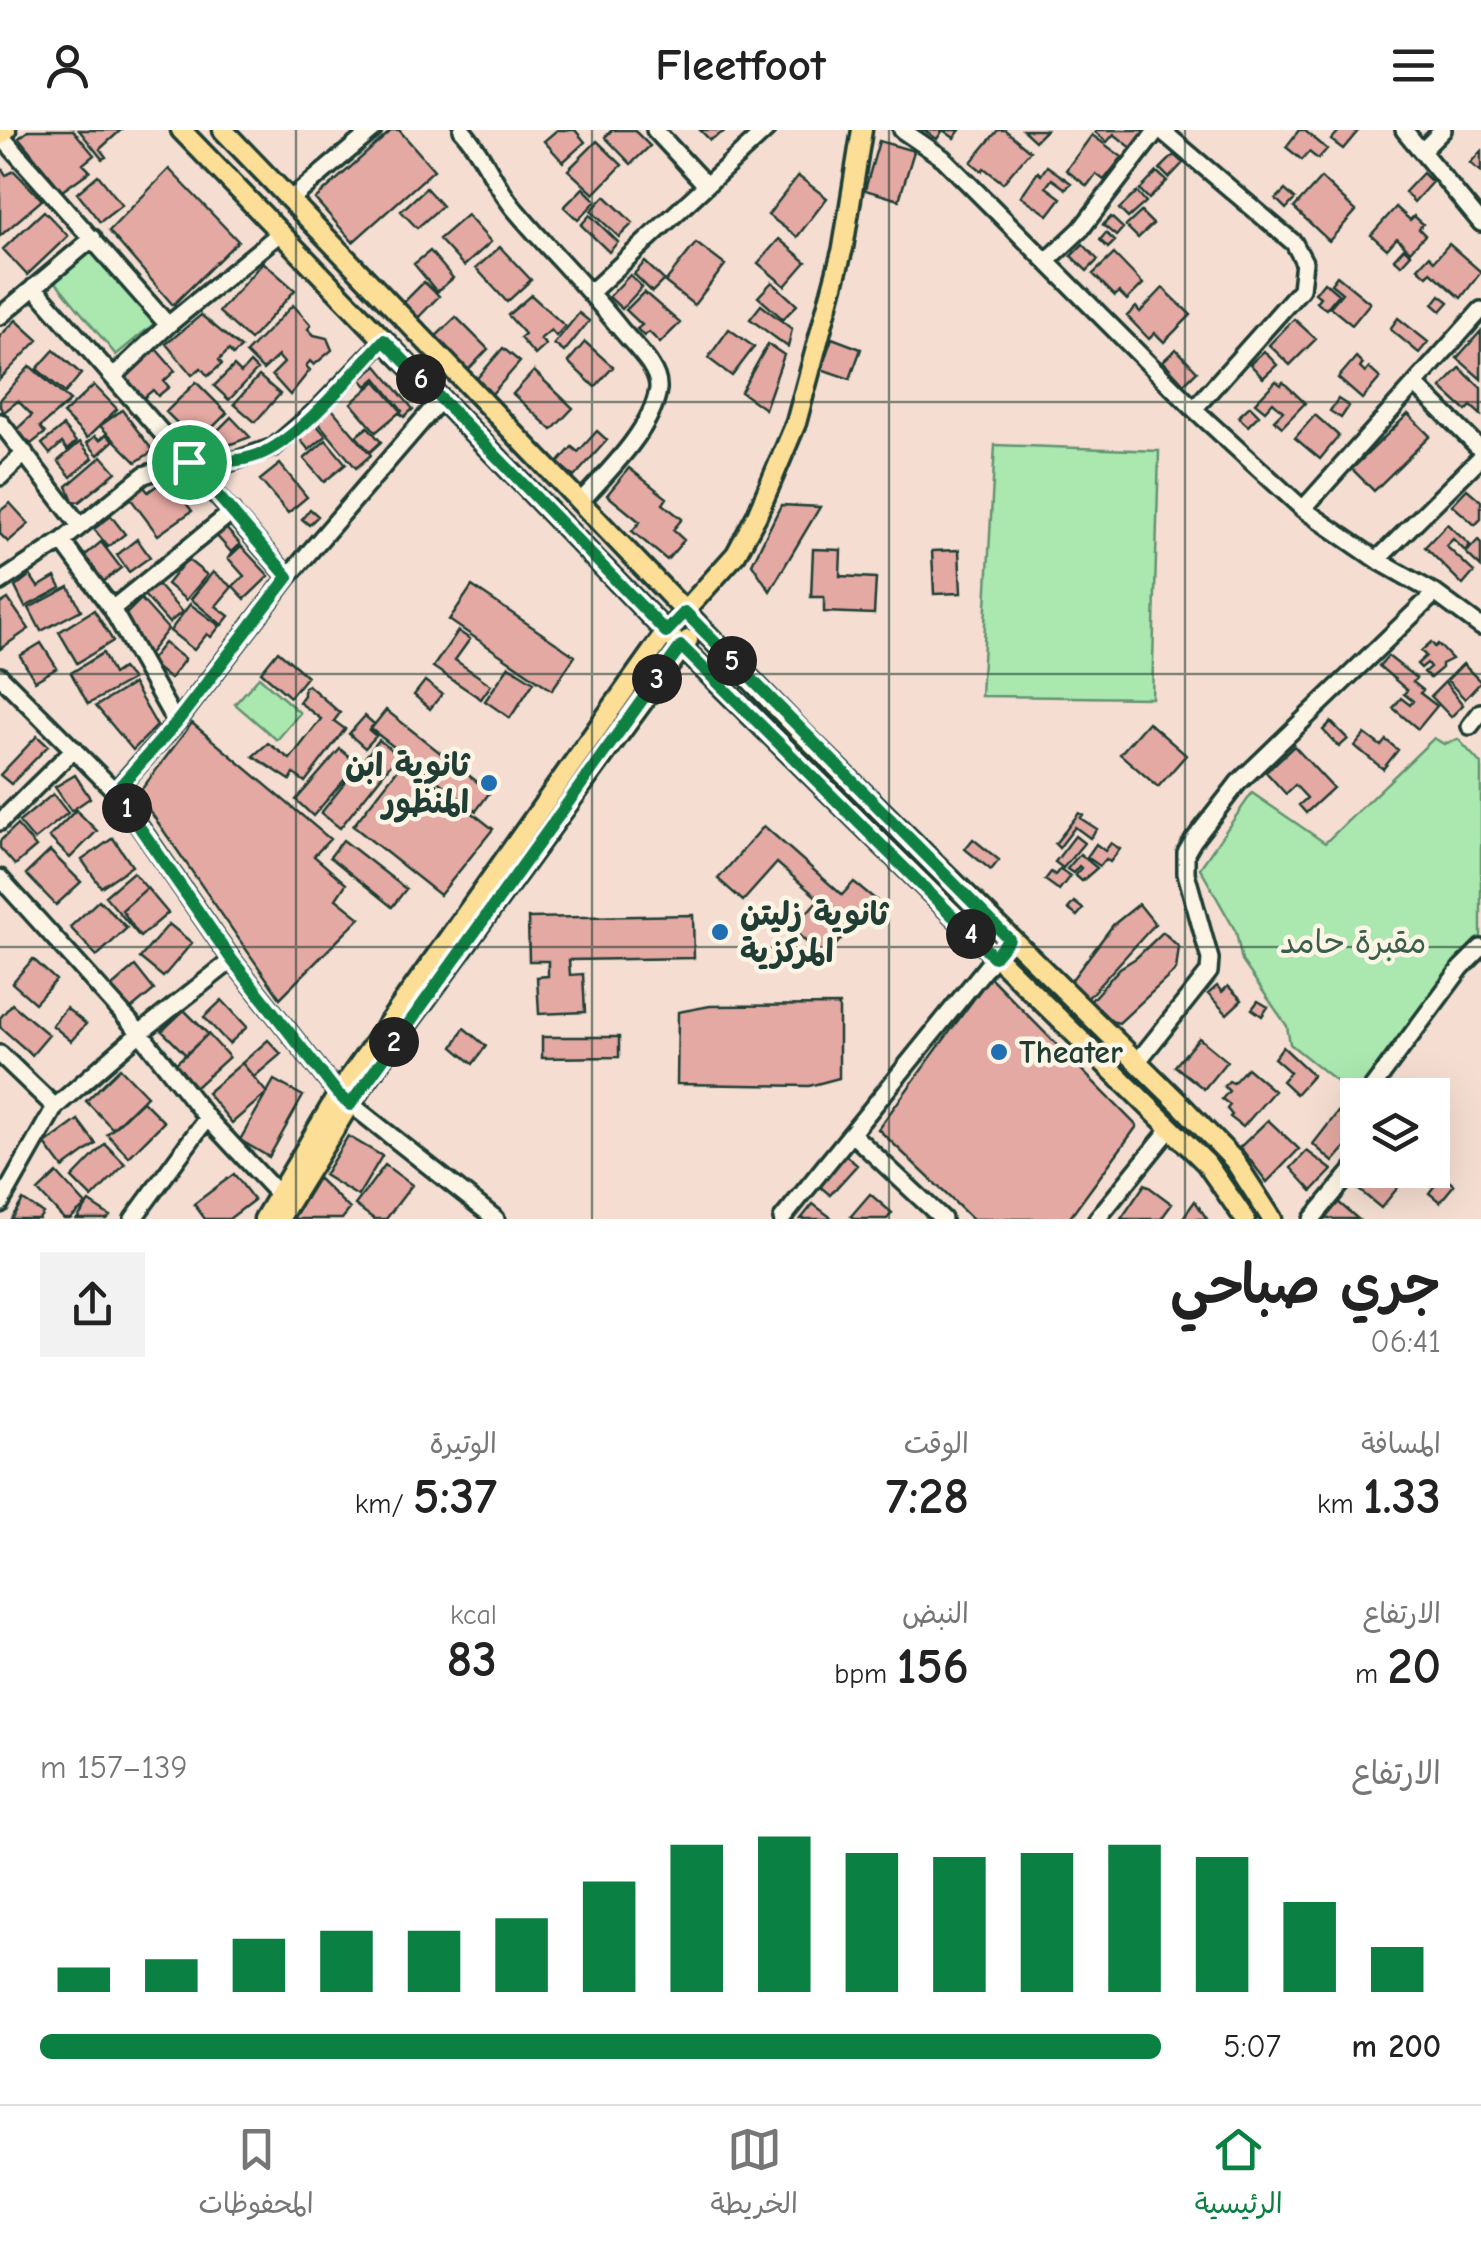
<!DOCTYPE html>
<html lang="ar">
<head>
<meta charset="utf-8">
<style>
  :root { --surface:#fff; --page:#f2f2f2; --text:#222; --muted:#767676; --line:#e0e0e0; --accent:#0b8043 }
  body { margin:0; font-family:"Comic Neue","Playpen Sans Arabic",sans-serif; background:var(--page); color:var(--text); direction:rtl; height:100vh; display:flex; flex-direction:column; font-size:38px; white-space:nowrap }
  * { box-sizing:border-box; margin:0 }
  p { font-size:32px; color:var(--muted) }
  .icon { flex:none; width:55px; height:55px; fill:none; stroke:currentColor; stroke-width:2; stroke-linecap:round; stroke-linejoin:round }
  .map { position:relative; height:1089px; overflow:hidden; direction:ltr }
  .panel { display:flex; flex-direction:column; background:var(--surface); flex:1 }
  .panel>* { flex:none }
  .buttons { position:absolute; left:1340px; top:948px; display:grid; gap:20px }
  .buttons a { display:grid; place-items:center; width:110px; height:110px; border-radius:0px; background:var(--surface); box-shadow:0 10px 40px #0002; font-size:50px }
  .pin { position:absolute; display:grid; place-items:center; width:85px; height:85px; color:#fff; margin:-42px; border:5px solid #fff; border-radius:50%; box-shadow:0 2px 10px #0007 }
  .km { position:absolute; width:50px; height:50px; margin:-25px; border-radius:50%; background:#222; color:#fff; font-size:28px; line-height:50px; text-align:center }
  .round { display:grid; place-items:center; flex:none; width:105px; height:105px; border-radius:0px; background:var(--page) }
  .headline { display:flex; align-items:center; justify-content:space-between; height:170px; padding:0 40px }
  h1 { font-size:55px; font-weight:600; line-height:75px }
  .stats { display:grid; grid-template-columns:repeat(3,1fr); gap:15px; height:170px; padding:10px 40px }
  .stats div { display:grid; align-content:center }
  .stats b { font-size:50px; font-weight:600 }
  .stats small { font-size:28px; font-weight:400 }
  .stats p { font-size:28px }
  .chart { height:280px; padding:20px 40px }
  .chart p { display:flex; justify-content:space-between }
  .chart svg { width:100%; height:180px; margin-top:10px; stroke:var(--accent); stroke-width:6 }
  ul { padding:0 40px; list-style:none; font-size:32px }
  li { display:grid; grid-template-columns:160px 120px 1fr; align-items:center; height:75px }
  li i { height:25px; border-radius:12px; background:var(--accent) }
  header { display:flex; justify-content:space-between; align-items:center; height:130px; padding:0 40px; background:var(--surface); font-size:45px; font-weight:600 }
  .tabs { display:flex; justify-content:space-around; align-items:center; height:140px; border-top:2px solid var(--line); background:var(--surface); font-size:28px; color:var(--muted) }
  .tabs a { display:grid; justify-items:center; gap:5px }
  .tabs .on { color:var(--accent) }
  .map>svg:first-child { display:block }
</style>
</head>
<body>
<header><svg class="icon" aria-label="menu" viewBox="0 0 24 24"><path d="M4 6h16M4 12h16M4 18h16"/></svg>Fleetfoot<svg class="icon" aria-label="person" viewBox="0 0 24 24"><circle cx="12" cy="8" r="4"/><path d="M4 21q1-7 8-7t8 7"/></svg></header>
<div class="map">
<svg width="1481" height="1089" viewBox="0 0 1481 1089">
  <rect width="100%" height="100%" fill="#f5ded1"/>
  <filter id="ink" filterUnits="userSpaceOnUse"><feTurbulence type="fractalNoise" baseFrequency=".01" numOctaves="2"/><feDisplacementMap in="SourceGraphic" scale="20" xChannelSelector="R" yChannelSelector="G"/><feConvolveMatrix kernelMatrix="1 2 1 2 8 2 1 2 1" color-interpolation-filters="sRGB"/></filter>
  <g filter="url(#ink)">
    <path fill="#aae8af" stroke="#649272" stroke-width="2.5" d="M95,118L156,192L116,225L55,151Z
      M995,315L1159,321L1152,568L981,566Z
      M259,547L300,583L277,610L235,574Z
      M1434,608L1444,614L1458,609L1481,634V814L1365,965H1358L1357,968L1290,914L1287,896L1242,831L1236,802L1200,738L1252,663L1325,713Z"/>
    <path fill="#e4a9a2" stroke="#1f3d34" stroke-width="2.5" d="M29,0H73L94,25L83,34L90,41L62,61L19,8Z
      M79,0H121L100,19L106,27L102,29Z
      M392,0H399L434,40L353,112L315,69Z
      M557,0H575L585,12L563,32L544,11Z
      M612,0H634L650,16L631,34L605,7Z
      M700,0H727L710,10Z
      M924,0H960L954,8L943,0L937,9Z
      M998,0H1005L1030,21L1003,53L984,38L982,41L971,32Z
      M1023,0H1046L1035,11Z
      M1096,0H1148L1133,19L1114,4L1107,12L1095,2Z
      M1299,0H1304L1327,19L1318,29L1309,22L1302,30L1286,17Z
      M1340,0L1358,1L1343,19L1331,10Z
      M1092,5L1122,27L1104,50L1096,44L1087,56L1066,40Z
      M597,11L622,35L594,64L568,40Z
      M879,11L914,21L899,70L865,60Z
      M1481,21V42L1470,33Z
      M1174,25L1183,33L1169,48L1160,39Z
      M0,36L6,45L14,41L42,70L0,106Z
      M1047,36L1071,53L1066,59L1052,49L1046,57L1061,68L1048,85L1021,66L1038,42L1041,45Z
      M169,39L238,111L173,175L109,101Z
      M1157,42L1167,51L1149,69L1140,60Z
      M1423,43L1432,52L1414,72L1405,62Z
      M98,45L122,75L100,92L77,63Z
      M798,46L827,68L797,107L768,85Z
      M1321,48L1356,81L1329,111L1294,78Z
      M426,58L442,76L417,98L401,81Z
      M583,58L596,71L578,90L564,77Z
      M1285,60L1295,69L1286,79L1276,69Z
      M1137,62L1146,72L1128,88L1119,79Z
      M605,66L633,93L619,107L591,81Z
      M1396,77L1410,90L1414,86L1423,94L1419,99L1425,105L1410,121L1397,108L1387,119L1371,105Z
      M44,81L68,106L27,145L3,119Z
      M1141,82L1153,94L1138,108L1126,96Z
      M467,85L491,112L464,136L439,109Z
      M590,85L618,112L609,122L581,95Z
      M1111,87L1123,98L1116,106L1103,95Z
      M1106,103L1115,111L1108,118L1100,110Z
      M779,109L806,132L785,156L758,133Z
      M696,113L725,135L694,175L665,152Z
      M1083,114L1098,130L1087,141L1071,126Z
      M1449,114L1481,142L1461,168L1431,142L1427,146L1418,138L1429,126L1434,131Z
      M500,117L531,150L507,172L476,138Z
      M1404,118L1411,124L1401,135L1394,129Z
      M430,121L453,148L437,162L414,134Z
      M1114,124L1143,154L1127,170L1119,162L1115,166L1093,144Z
      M263,132L295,160L250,210L219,182Z
      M645,132L664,150L652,162L634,144Z
      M630,145L642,157L622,179L609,167Z
      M1337,146L1370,173L1352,195L1330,177L1342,163L1331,154Z
      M424,152L439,166L414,192L399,177Z
      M772,152L797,175L783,189L758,167Z
      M1324,152L1338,164L1326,179L1316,172L1320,167L1315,163Z
      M1163,158L1191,185L1164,212L1155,203L1149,209L1127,186L1136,177L1140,182Z
      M644,162L680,193L660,213L649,202L644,206L637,199L642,195L626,180Z
      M531,165L565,196L556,206L551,200L540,209L546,215L535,225L520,208L525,204L508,185Z
      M1440,165L1449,172L1441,181L1433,174Z
      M293,175L311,195L308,199L314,205L327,208L332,220L314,235L310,231L306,236L310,240L290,265L272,245L284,233L278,226L263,240L246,223Z
      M761,175L792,199L788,217L750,189Z
      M579,183L589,191L564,222L554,214Z
      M201,185L241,218L233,225L229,220L219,230L222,234L208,246L201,238L192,245L166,214Z
      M456,187L488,219L465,243L432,210Z
      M1398,188L1428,212L1419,223L1390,199Z
      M1294,189L1316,209L1290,235L1269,215Z
      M16,190L38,210L0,249V206Z
      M729,199L754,217L732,246L708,228Z
      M1481,201V249L1457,228Z
      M832,208L861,219L850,249L821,239Z
      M585,212L613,237L595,257L568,232Z
      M768,214L784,225L765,279L741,262Z
      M503,218L520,232L490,266L474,252Z
      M156,219L175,241L164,251L169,257L158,266L153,260L141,270L122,248Z
      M1176,219L1197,241L1184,254L1163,231Z
      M54,220L81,244L65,263L37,239Z
      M1264,221L1277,235L1263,248L1250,234Z
      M1356,227L1363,234L1360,238L1365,243L1369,238L1380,248L1362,269L1338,248Z
      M250,233L257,240L229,270L214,256L234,236L241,243Z
      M30,236L70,271L40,297L45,303L31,314L15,301L32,285L18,271L4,282L0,277V270Z
      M377,236L413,279L404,287L400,283L402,281L376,248L367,256L361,249Z
      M1460,238L1481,258V285L1471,276L1466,281L1441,258Z
      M534,241L573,278L552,300L513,264Z
      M259,246L280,264L255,292L234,274Z
      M376,251L401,281L376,302L351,273Z
      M1276,251L1281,255L1283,252L1305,273L1282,297L1274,290L1283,281L1273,272L1265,281L1255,273Z
      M196,252L227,283L197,313L166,282Z
      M94,255L117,279L87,308L63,284Z
      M1338,269L1349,276L1341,288L1330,281Z
      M1250,276L1259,285L1248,296L1238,287Z
      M332,279L371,325L356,338L317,291Z
      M122,280L153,321L136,332L100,296Z
      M1408,284L1430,306L1374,361L1352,339Z
      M1315,285L1339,306L1320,329L1295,308Z
      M231,287L250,307L218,319L209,309Z
      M314,292L326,306L309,320L297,306Z
      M63,296L76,312L67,320L62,313L50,324L42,314Z
      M368,297L381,312L370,322L356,306Z
      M597,301L607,310L574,347L558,333L572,317L578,322Z
      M106,304L113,311L98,325L87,313L95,306L100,310Z
      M326,310L346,334L324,352L304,329Z
      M80,312L93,328L71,347L58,331Z
      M102,326L116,342L79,372L73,371L67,356Z
      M280,334L307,367L288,383L260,350Z
      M629,338L667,368L663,374L682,389L673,400L684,410L667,430L632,401L640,392L607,365Z
      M167,348L192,381L158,405L127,364L141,353L148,362Z
      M1467,359L1481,371V389L1475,395L1452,375Z
      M10,373L29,394L8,412L0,404V381Z
      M781,375L820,377L770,461L752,434Z
      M310,379L318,386L309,395L302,389Z
      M111,386L125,404L108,417L94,399Z
      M1447,394L1470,415L1465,421L1453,409L1446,416L1474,442L1463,455L1425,417Z
      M224,396L240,414L231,422L215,404Z
      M137,409L150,427L129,442L117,425Z
      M1478,410L1481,413V437L1466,423Z
      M101,412L121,438L103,452L83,427Z
      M241,416L269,446L245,469L233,456L244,446L228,428Z
      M813,419L841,420L840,446L876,448L874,484L824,482V467H811Z
      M959,420L961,463L934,464L932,421Z
      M187,429L207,445L186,470L167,454Z
      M213,442L232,457L216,476L229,486L222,495L191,469Z
      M30,445L38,457L55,447L61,458L25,477L15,457Z
      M157,454L182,482L169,493L144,465Z
      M472,456L575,526L552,560L449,490Z
      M69,457L81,480L41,501L29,478Z
      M8,469L29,499L0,519V474Z
      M141,469L168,499L144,530L123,487Z
      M190,474L220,496L211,507L207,504L194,520L170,501Z
      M94,480L113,511L77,533L59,502Z
      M458,501L470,509L455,530L491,555L481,569L433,537Z
      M1431,512L1435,517L1438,514L1452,529L1442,534V538L1430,548L1424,542L1430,537L1427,533L1421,538L1417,534L1426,526L1421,521Z
      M41,513L57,538L35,551L20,526Z
      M164,513L185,529L170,549L149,532Z
      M278,521L307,546L290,567L261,542Z
      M103,523L113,544L122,538L132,550L88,574L71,543Z
      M1388,526L1416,548L1413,552L1423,560L1420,563L1437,576L1418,599L1393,578L1401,568L1410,575L1413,571L1404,564L1407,560L1379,536Z
      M1463,534L1481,552L1465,569L1447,550Z
      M509,536L534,552L510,588L485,571Z
      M425,551L442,564L430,579L414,565Z
      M1445,552L1463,575L1451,587L1431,566Z
      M133,554L157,596L133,620L96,576Z
      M308,555L340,583L334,591L345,599L305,652L294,644L290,650L253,626L268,613L290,629L321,589L299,572L304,565V557Z
      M386,580L490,662L476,681L371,599Z
      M365,586L374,594L369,600L376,606L365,618L349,604Z
      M1148,592L1186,625L1158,657L1120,624Z
      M1331,592L1348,609L1339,617L1323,600Z
      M192,593L330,709L314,726L346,754L336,769L360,788L280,868L138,664Z
      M1365,604L1381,616L1386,610L1398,620L1383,639L1355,616Z
      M37,606L48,616L11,654L0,645Z
      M379,610L398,625L340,698L321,683Z
      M1294,616L1333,658L1306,683L1299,675L1307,668L1295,655L1286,664L1266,642Z
      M340,619L358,634L313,686L296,670Z
      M405,630L493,699L440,765L353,696Z
      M75,645L90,668L71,681L55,657Z
      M53,664L68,683L34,710L19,692Z
      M76,680L97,701L70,728L49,707Z
      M1079,683L1083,685L1080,688L1097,699L1090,708L1075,697L1059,718L1055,714Z
      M17,695L36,717L15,735L0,718V711Z
      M764,696L842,765L854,752L876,770L824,828L792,799L819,769L777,733L743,771L718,749Z
      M1075,706L1084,713L1063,738L1055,732Z
      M113,708L132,736L101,757L82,730Z
      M973,709L999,730L991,740L965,719Z
      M343,710L406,759L392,777L330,727Z
      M1111,713L1120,719L1110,732L1106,729L1100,736L1087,727L1096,714L1105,721Z
      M50,721L81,752L56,775L26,744Z
      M1080,724L1097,738L1082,751L1075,745L1081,738L1079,736L1073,743L1067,739Z
      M1060,739L1070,746L1059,760L1045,750L1051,742L1055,745Z
      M133,742L168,783L140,807L105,766Z
      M147,758L168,783L140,807L122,780Z
      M99,770L127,798L97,826L70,797Z
      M1074,772L1083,779L1077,786L1068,779Z
      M1139,774L1155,794L1084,872L1067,856L1113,795Z
      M693,785L694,828L569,830L570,845L583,844L585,882L539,884L537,847L548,846V831H529L528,788Z
      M169,794L192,813L163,847L140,828Z
      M1163,802L1179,817L1176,840L1119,893L1102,889L1087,875L1120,838L1136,828Z
      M33,829L56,850L35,873L12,853Z
      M135,836L154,860L130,880L111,857Z
      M990,847L1137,996L1069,1089H972L878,999Z
      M1217,856L1222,862L1228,856L1242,870L1227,884L1208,864Z
      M222,870L247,897L229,914L204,887Z
      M1258,871L1268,877L1262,886L1252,879Z
      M12,874L49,905L32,925L0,897V888Z
      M839,875V948L809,956L677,954L678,882L710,876Z
      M66,878L86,894L71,911L52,895Z
      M184,880L208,904L186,925L162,901Z
      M464,898L486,916L473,934L453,917Z
      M208,904L229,927L196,957L175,934Z
      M542,907H619V927L542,928Z
      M1199,908L1227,931L1204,959L1175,936Z
      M268,910L281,924L254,947L242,933Z
      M1283,917L1313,945L1296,964L1282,951L1290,942L1274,928Z
      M242,933L267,963L232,993L207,963Z
      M120,938L147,966L113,999L86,971Z
      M1247,938L1274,961L1243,997L1230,987L1232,985L1227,979L1230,975L1222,969L1229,961L1224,956L1229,951L1233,953Z
      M274,950L303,966L269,1027L240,1010Z
      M142,970L164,992L129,1027L107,1004Z
      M1341,978L1358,992V1003L1333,1032L1313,1014Z
      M78,990L96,1014L63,1038L45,1014Z
      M1268,990L1299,1019L1267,1052L1240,1017Z
      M348,1006L382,1026L358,1066L324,1045Z
      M105,1014L125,1034L92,1068L72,1048Z
      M1307,1021L1332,1040L1312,1061L1291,1038Z
      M843,1023L857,1035L830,1065L816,1053Z
      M385,1035L412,1055L386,1089H374L355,1075Z
      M1374,1040H1394L1405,1049L1381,1078L1358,1059Z
      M57,1043L86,1075L70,1089H64L38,1061Z
      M234,1044L254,1070L229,1089H205L194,1074Z
      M1442,1046L1454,1055L1440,1072L1429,1063Z
      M318,1048L350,1079L342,1089H293Z
      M1145,1054L1172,1074L1161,1089H1121Z
      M870,1064L892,1083L887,1089H855L851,1086Z
      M23,1070L43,1083L39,1089H11Z
      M1195,1071L1207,1089H1182Z
      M89,1072L110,1086L107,1089H77Z
      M1338,1072L1358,1089H1324Z
      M813,1074L833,1089H801Z"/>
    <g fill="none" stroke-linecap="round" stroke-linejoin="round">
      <defs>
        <path id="minor" d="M462,0C484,24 495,57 517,82C550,121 586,156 618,196C630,212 660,237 658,259C653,298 607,343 581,371
          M655,0L705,54
          M902,0L943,28L1194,279L1303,379L1377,430L1435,463L1481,497
          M1161,0L1294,113L1304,132L1301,159L1194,279
          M1404,0L1481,93
          M0,5L168,195
          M1423,20L1443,0
          M291,69L373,0
          M1047,131L1081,99L1157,0
          M34,157L288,447
          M591,162L766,0
          M0,186L93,108
          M114,246L168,195L280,103
          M1415,254L1481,320
          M0,292L80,396
          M0,347L25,323
          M1303,379L1481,180
          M62,411L112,479L176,593
          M1377,430L1481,327
          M0,452L62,411L144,345L181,333L231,332L274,317L318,279L384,210
          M112,479L232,382
          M0,546L115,661L232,830L338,964L496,1089
          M1470,596L1481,582
          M115,661L176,593L288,447L441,269
          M0,692L74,619
          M0,748L140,903L207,988L279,1065
          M0,924L55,977
          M1138,931L1209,842L1210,829L1186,743V723L1193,711L1238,653L1435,463
          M1367,965L1461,838L1481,818
          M852,1004L943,1089
          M0,1074L55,977L140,903L232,830
          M133,1089L207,988
          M782,1089L1009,809
          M1097,1089L1170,999
          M1312,1089L1358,1034"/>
        <path id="major" d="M181,0L666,502L1206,1033L1245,1089
          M223,0L801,602L1179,973L1234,1030L1272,1089
          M0,5L6,0
          M264,1089L338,964L666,502L736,424L757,385L796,293L843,118L862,0
          M279,1089L349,975L386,923L688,510"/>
      </defs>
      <use href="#minor" stroke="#1f3d34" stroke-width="22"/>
      <use href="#major" stroke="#1f3d34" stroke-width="25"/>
      <use href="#minor" stroke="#fcf5e5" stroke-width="15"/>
      <use href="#major" stroke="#fdde96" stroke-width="18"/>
    </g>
  </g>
  <g fill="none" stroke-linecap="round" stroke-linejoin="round" filter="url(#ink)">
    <defs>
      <path id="route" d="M384,210L666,502L685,482L1009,809L994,827L681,516L350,975L338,964L232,830L115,662L176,593L288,447L189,332C213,332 236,333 258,325C298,311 354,242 384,210Z"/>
    </defs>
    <use href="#route" stroke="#fff" stroke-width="20"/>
    <use href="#route" stroke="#0b8043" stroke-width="12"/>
  </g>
  <path fill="none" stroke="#1f3d34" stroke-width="2.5" stroke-opacity="0.55" d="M296,0V1089M592,0V1089M889,0V1089M1185,0V1089M0,272H1481M0,544H1481M0,817H1481"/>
  <g fill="#1f6fb2" stroke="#fcf5e5" stroke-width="4">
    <circle cx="489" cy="653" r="10"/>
    <circle cx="720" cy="802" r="10"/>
    <circle cx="999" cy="922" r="10"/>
  </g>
  <g text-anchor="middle" stroke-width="9" stroke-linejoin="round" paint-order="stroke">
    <g font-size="32" font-weight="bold" fill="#1f3d34" stroke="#fcf5e5" text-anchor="start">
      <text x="469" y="646" text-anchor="end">ثانوية ابن<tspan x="469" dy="37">المنظور</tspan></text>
      <text x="740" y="795">ثانوية زليتن<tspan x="740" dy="37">المركزية</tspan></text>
      <text x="1019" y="933">Theater</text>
    </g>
    <g font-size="32" fill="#3b5f4d" stroke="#fcf5e5">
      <text x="1353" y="823">مقبرة حامد</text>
    </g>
  </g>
</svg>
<div class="buttons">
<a><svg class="icon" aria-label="layers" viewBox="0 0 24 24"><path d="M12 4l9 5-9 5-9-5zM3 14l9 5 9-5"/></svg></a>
</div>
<div class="pin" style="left:189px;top:332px;background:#1e9e55"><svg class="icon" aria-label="arrive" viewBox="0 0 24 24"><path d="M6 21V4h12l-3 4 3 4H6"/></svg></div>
<b class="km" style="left:127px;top:678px">1</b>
<b class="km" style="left:394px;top:912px">2</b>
<b class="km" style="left:657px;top:549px">3</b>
<b class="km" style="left:971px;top:804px">4</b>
<b class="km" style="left:732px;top:531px">5</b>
<b class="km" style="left:421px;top:249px">6</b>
</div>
<section class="panel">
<div class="headline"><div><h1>جري صباحي</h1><p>06:41</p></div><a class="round"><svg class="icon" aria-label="share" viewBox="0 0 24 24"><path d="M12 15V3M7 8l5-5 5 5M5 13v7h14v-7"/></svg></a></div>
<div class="stats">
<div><p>المسافة</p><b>1.33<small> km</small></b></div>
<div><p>الوقت</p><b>7:28</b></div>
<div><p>الوتيرة</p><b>5:37<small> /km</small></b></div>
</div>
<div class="stats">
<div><p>الارتفاع</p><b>20<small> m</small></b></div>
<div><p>النبض</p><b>156<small> bpm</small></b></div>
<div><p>kcal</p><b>83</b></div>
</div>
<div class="chart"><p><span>الارتفاع</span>139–157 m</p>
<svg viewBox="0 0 160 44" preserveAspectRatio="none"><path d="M5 44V38M15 44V36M25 44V31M35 44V29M45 44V29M55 44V26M65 44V17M75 44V8M85 44V6M95 44V10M105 44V11M115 44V10M125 44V8M135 44V11M145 44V22M155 44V33"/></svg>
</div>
<ul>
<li><b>200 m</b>5:07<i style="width:100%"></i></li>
</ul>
</section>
<nav class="tabs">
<a class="on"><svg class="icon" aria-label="home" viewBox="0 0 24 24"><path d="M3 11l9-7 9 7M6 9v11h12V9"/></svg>الرئيسية</a>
<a><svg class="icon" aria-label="map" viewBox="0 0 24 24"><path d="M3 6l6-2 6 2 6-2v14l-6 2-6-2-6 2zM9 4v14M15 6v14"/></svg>الخريطة</a>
<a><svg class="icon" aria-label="saved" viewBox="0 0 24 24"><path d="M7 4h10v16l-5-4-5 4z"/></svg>المحفوظات</a>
</nav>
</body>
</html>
